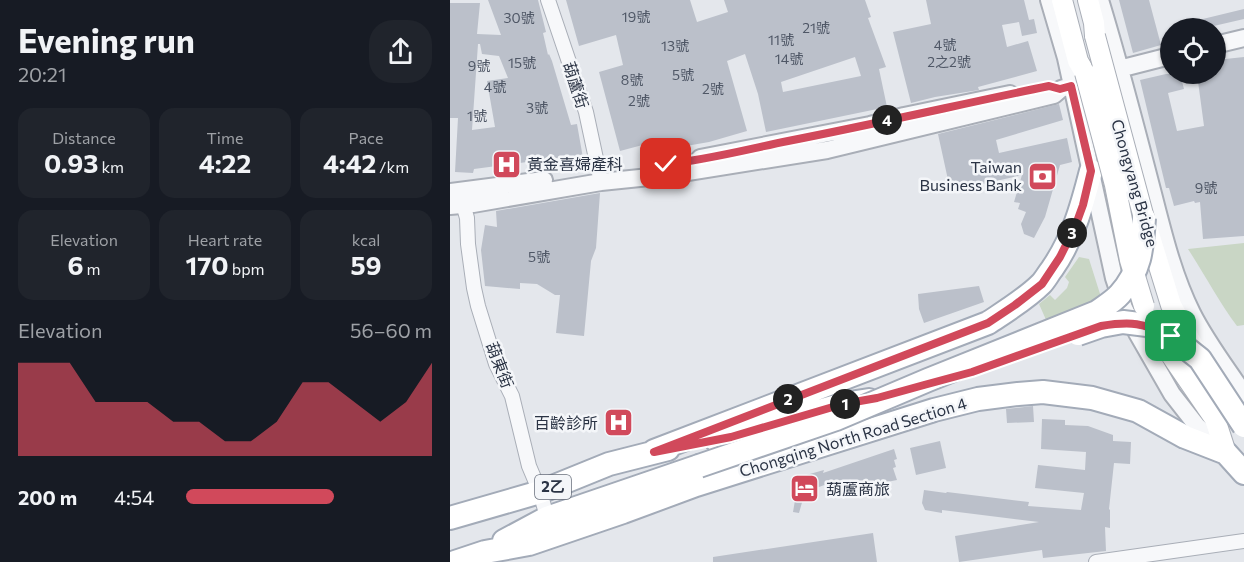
<!DOCTYPE html>
<html lang="en">
<head>
<meta charset="utf-8">
<style>
  :root { --surface:#171b24; --page:#20242c; --text:#f1f3f6; --muted:#9ea1a6; --accent:#d1495b }
  body { margin:0; font-family:Commissioner,"Noto Sans TC",sans-serif; background:var(--page); color:var(--text); height:100vh; display:flex; flex-direction:column; font-size:22px; white-space:nowrap }
  * { box-sizing:border-box; margin:0 }
  p { font-size:20px; color:var(--muted) }
  .icon { flex:none; width:33px; height:33px; fill:none; stroke:currentColor; stroke-width:2; stroke-linecap:round; stroke-linejoin:round }
  .map { position:relative; flex:1; overflow:hidden }
  .side { display:flex; flex-direction:column; background:var(--surface); width:450px }
  .side>* { flex:none }
  .buttons { position:absolute; left:710px; top:18px; display:grid; gap:12px }
  .buttons a { display:grid; place-items:center; width:66px; height:66px; border-radius:50%; background:var(--surface); box-shadow:0 2px 4px #0004; font-size:30px }
  .pin { position:absolute; display:grid; place-items:center; width:51px; height:51px; color:#fff; margin:-26px; border-radius:12px; box-shadow:0 3px 9px #0006 }
  .km { position:absolute; width:30px; height:30px; margin:-15px; border-radius:50%; background:#222; color:#fff; font-size:16px; line-height:30px; text-align:center }
  .round { display:grid; place-items:center; flex:none; width:63px; height:63px; border-radius:24px; background:var(--page) }
  .headline { display:flex; align-items:center; justify-content:space-between; height:102px; padding:0 18px }
  h1 { font-size:33px; font-weight:700; line-height:45px }
  .stats { display:grid; grid-template-columns:repeat(3,1fr); gap:9px; height:102px; padding:6px 18px }
  .stats div { display:grid; align-content:center; border-radius:15px; background:var(--page); text-align:center }
  .stats b { font-size:26px; font-weight:700 }
  .stats small { font-size:16px; font-weight:400 }
  .stats p { font-size:16px }
  .chart { height:168px; padding:12px 18px }
  .chart p { display:flex; justify-content:space-between }
  .chart svg { width:100%; height:108px; margin-top:6px; fill:var(--accent); opacity:.7 }
  ul { padding:0 18px; list-style:none; font-size:20px }
  li { display:grid; grid-template-columns:96px 72px 1fr; align-items:center; height:45px }
  li i { height:15px; border-radius:8px; background:var(--accent) }
  main { display:flex; flex:1; min-height:0 }
  .map>svg:first-child { display:block }
</style>
</head>
<body>
<main>
<section class="side">
<div class="headline"><div><h1>Evening run</h1><p>20:21</p></div><a class="round"><svg class="icon" aria-label="share" viewBox="0 0 24 24"><path d="M12 15V3M7 8l5-5 5 5M5 13v7h14v-7"/></svg></a></div>
<div class="stats">
<div><p>Distance</p><b>0.93<small> km</small></b></div>
<div><p>Time</p><b>4:22</b></div>
<div><p>Pace</p><b>4:42<small> /km</small></b></div>
</div>
<div class="stats">
<div><p>Elevation</p><b>6<small> m</small></b></div>
<div><p>Heart rate</p><b>170<small> bpm</small></b></div>
<div><p>kcal</p><b>59</b></div>
</div>
<div class="chart"><p><span>Elevation</span>56–60 m</p>
<svg viewBox="0 0 160 44" preserveAspectRatio="none"><path d="M0 44V6L10 6L20 6L30 22L40 22L50 22L60 30L70 30L80 38L90 38L100 30L110 14L120 14L130 22L140 30L150 22L160 6V44z"/></svg>
</div>
<ul>
<li><b>200 m</b>4:54<i style="width:60%"></i></li>
</ul>
</section>
<div class="map">
<svg width="794" height="562" viewBox="0 0 794 562">
  <rect width="100%" height="100%" fill="#e4e7ec"/>
  <path fill="#c9d6c5" d="M794,243V325L787,326C769,302 755,275 738,249Z
    M629,257L639,259L651,297L597,322L589,304L600,295L605,300L617,288L619,282L615,277Z"/>
  <path fill="#bbc0ca" fill-rule="evenodd" d="M38,0H88L96,32L93,33L98,55L99,54L102,61L121,125L127,124L133,158L117,161L116,157L24,169L23,173L5,172L8,118H0V3H30L27,34L51,35ZM28,44H30L32,54L49,56L58,78L37,81L45,127L22,130Z
    M116,0H240L247,22L278,12L274,0H415L421,17L418,18L436,67L429,69L437,107L316,132L308,94L295,54L277,61L297,131L259,142L236,146L202,149L200,143L170,151L149,72L173,65L166,35L129,46ZM405,57L411,76L333,92L331,82Z
    M476,0H574L579,20L584,19L587,33L572,36L569,22L552,25L557,47L578,41L587,71L528,87L529,90L485,97L461,103L443,32L481,24Z
    M669,0H699L711,45L683,53Z
    M794,9V19L755,28H729L728,25Z
    M794,57V236L753,239L750,202L745,203L744,201L724,206L719,188H716L690,80L716,74H730L734,89L718,93L727,131L754,126L747,74H765V72H767L766,60Z
    M609,104L613,120L546,140L549,153L617,138L622,162L610,165L595,217L584,238L574,234L571,224L576,212L568,209L570,203L564,202L572,175L533,184L500,189L488,134Z
    M150,193L146,248L141,261L134,336L106,333L110,295H105L87,284L70,283V289L35,286L31,250L35,225L47,227L46,211Z
    M529,286L534,302L474,323L469,309L468,294Z
    M583,406L584,422L557,423L556,409Z
    M592,419L615,420V425L638,426L663,435V441L681,442L680,464L664,463L659,509L660,510V528L655,527L656,551L593,558L592,550L509,562L505,536L589,522L492,510V513L475,510L472,503L474,490L496,493L497,492L579,502L578,506L631,510L634,493L585,488L588,465L635,470L636,452L591,449Z
    M490,441L496,468L466,475L460,448Z
    M444,449L447,459L444,460L446,467L443,468L447,480L427,484L431,485L396,496L392,483L381,487L380,483L355,492L349,513L343,512L349,477L374,470L373,473Z
    M423,533L427,562H263V557Z"/>
  <g fill="none" stroke-linecap="round" stroke-linejoin="round">
    <defs>
      <path id="minor" d="M98,0L136,112L151,182
        M11,197L17,218L18,244L24,288L28,306L46,364L62,396L79,466L90,492L99,524
        M646,562L794,541"/>
      <path id="tertiary" d="M599,0L616,58L664,278L674,308L687,333L722,394L747,426L771,448
        M650,0C669,62 685,124 701,186C712,228 722,273 742,313C756,341 776,367 794,394
        M765,45L794,38
        M250,158L420,125L454,116L560,94
        M0,192L94,180
        M0,206L23,204L151,182L219,175L377,150L604,95L611,89L669,69L720,56"/>
      <path id="secondary" d="M612,0L628,61L635,73
        M638,0L644,23L645,36
        M695,221L721,305L749,357
        M704,324L719,352L765,419L776,453"/>
      <path id="primary" d="M266,440L281,437L393,404L419,400
        M204,451L538,323C556,311 576,299 591,284C595,280 598,274 602,269C623,239 632,206 641,171
        M0,518L90,492L159,464L218,449
        M54,541L97,518L249,466
        M5,562L35,552L79,544L173,512L246,485L484,410L528,399L568,394L593,392L642,398L688,411L735,437L776,453L794,473"/>
    </defs>
    <use href="#minor" stroke="#a9aeb7" stroke-width="16"/>
    <use href="#tertiary" stroke="#a9aeb7" stroke-width="20"/>
    <use href="#secondary" stroke="#a9aeb7" stroke-width="22"/>
    <use href="#primary" stroke="#a3abb8" stroke-width="26"/>
    <use href="#minor" stroke="#f7f8fa" stroke-width="14"/>
    <use href="#tertiary" stroke="#f7f8fa" stroke-width="16"/>
    <use href="#secondary" stroke="#fff" stroke-width="20"/>
    <use href="#primary" stroke="#fff" stroke-width="22"/>
    <defs>
      <path id="secondary-bridge" d="M645,36L694,218
        M635,73L665,185L680,260L694,306"/>
      <path id="primary-bridge" d="M628,334L651,326L673,322L697,325L721,336L750,359L794,426
        M249,466L386,419L478,380L647,312C654,307 664,301 670,294C691,270 692,249 694,218"/>
    </defs>
    <use href="#secondary-bridge" stroke="#a9aeb7" stroke-width="22" stroke-linecap="butt"/>
    <use href="#primary-bridge" stroke="#a3abb8" stroke-width="26" stroke-linecap="butt"/>
    <use href="#secondary-bridge" stroke="#fff" stroke-width="20"/>
    <use href="#primary-bridge" stroke="#fff" stroke-width="22"/>
  </g>
  <g fill="none" stroke-linecap="round" stroke-linejoin="round">
    <defs>
      <path id="route" d="M216,164C257,160 298,149 338,141C425,124 512,104 599,86L610,89L621,86L641,171L633,205L625,227L610,257L592,284L565,305L538,323L204,452L281,437L393,404L427,398L474,385L522,372L651,326C682,321 692,323 721,336"/>
    </defs>
    <use href="#route" stroke="#fff" stroke-width="12"/>
    <use href="#route" stroke="#d1495b" stroke-width="8"/>
  </g>
  <defs>
    <symbol id="hospital-square" viewBox="-11 -11 22 22"><rect x="-9" y="-9" width="18" height="18" rx="4" fill="#d1495b" stroke="#f4f6f9"/><path d="M-5-5h3v3.5h4V-5h3V5h-3V1.5h-4V5h-3Z" fill="#fff"/></symbol>
    <symbol id="bank-square" viewBox="-11 -11 22 22"><rect x="-9" y="-9" width="18" height="18" rx="4" fill="#d1495b" stroke="#f4f6f9"/><path d="M-6-4H6V4H-6ZM0-2.3a2.3 2.3 0 1 0 0 4.6a2.3 2.3 0 1 0 0-4.6Z" fill="#fff"/></symbol>
    <symbol id="hotel-square" viewBox="-11 -11 22 22"><rect x="-9" y="-9" width="18" height="18" rx="4" fill="#d1495b" stroke="#f4f6f9"/><path d="M-6-4.5h1.5V1H6V5H4.5V3h-9V5H-6ZM-4 0a1.8 1.8 0 1 1 3.6 0ZM.5 0V-2.5h3Q6-2.5 6 0Z" fill="#fff"/></symbol>
  </defs>
  <g fill-rule="evenodd">
    <use href="#hospital-square" x="40" y="148" width="33" height="33"/>
    <use href="#bank-square" x="576" y="160" width="33" height="33"/>
    <use href="#hospital-square" x="152" y="406" width="33" height="33"/>
    <use href="#hotel-square" x="338" y="472" width="33" height="33"/>
  </g>
  <g text-anchor="middle" stroke-width="5" stroke-linejoin="round" paint-order="stroke">
    <g font-size="14" fill="#4f5766">
      <text x="186" y="22">19號</text>
      <text x="69" y="23">30號</text>
      <text x="366" y="33">21號</text>
      <text x="331" y="45">11號</text>
      <text x="495" y="50">4號</text>
      <text x="225" y="51">13號</text>
      <text x="339" y="64">14號</text>
      <text x="499" y="67">2之2號</text>
      <text x="72" y="68">15號</text>
      <text x="29" y="71">9號</text>
      <text x="233" y="80">5號</text>
      <text x="182" y="85">8號</text>
      <text x="45" y="92">4號</text>
      <text x="263" y="94">2號</text>
      <text x="189" y="106">2號</text>
      <text x="87" y="113">3號</text>
      <text x="27" y="121">1號</text>
      <text x="756" y="193">9號</text>
      <text x="89" y="262">5號</text>
    </g>
    <rect fill="#f4f6f9" stroke="#676e7b" stroke-width="1.5" x="85" y="475" width="36" height="24" rx="4.5"/>
    <g font-size="15" font-weight="bold" fill="#2b3445">
      <text x="103" y="492">2乙</text>
    </g>
    <g font-size="16" fill="#2b3445" stroke="#f4f6f9">
      <text transform="translate(126 85) rotate(72)" y="6">葫蘆街</text>
      <text transform="translate(685 183) rotate(74)" y="6">Chongyang Bridge</text>
      <text transform="translate(50 365) rotate(69)" y="6">葫東街</text>
      <text transform="translate(403 437) rotate(-17)" y="6">Chongqing North Road Section 4</text>
    </g>
    <g font-size="16" fill="#2b3445" stroke="#f4f6f9" text-anchor="start">
      <text x="77" y="170">黃金喜婦產科</text>
      <text x="572" y="173" text-anchor="end">Taiwan<tspan x="572" dy="18">Business Bank</tspan></text>
      <text x="148" y="429" text-anchor="end">百齡診所</text>
      <text x="376" y="495">葫蘆商旅</text>
    </g>
  </g>
</svg>
<div class="buttons">
<a><svg class="icon" aria-label="locate" viewBox="0 0 24 24"><circle cx="12" cy="12" r="6"/><path d="M12 2v4M12 18v4M2 12h4M18 12h4"/></svg></a>
</div>
<div class="pin" style="left:721px;top:336px;background:#1e9e55"><svg class="icon" aria-label="arrive" viewBox="0 0 24 24"><path d="M6 21V4h12l-3 4 3 4H6"/></svg></div>
<div class="pin" style="left:216px;top:164px;background:#d93025"><svg class="icon" aria-label="check" viewBox="0 0 24 24"><path d="M5 12l5 5 9-10"/></svg></div>
<b class="km" style="left:395px;top:404px">1</b>
<b class="km" style="left:338px;top:399px">2</b>
<b class="km" style="left:622px;top:233px">3</b>
<b class="km" style="left:437px;top:120px">4</b>
</div>
</main>
</body>
</html>
